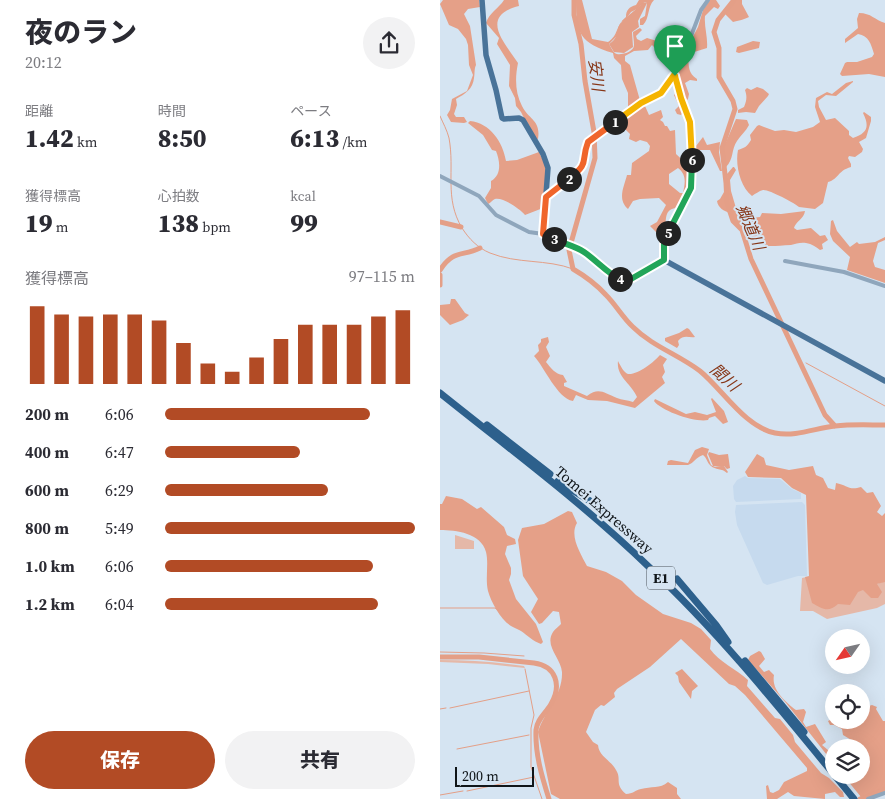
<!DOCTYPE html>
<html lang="ja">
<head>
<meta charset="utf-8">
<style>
  :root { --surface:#fff; --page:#f2f2f3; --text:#2b2b33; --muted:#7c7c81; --accent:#b24b25 }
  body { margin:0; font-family:"Source Serif 4","Noto Sans JP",serif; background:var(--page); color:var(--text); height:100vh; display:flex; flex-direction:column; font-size:19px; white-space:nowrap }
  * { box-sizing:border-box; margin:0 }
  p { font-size:16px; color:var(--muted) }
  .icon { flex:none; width:28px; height:28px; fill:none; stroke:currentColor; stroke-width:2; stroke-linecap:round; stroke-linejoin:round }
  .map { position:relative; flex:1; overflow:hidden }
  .drawer { display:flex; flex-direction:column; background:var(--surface); width:440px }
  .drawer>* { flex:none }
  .needle { width:32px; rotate:236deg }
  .buttons { position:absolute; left:385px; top:629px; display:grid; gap:10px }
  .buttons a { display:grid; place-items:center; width:45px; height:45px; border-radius:50%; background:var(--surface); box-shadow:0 5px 20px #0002; font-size:25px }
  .scale { position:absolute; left:15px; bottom:12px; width:79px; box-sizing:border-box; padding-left:5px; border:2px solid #101519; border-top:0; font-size:14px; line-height:18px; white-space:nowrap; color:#101519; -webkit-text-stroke:4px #d5e4f2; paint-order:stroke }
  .pin { position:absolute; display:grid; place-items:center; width:42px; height:42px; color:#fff; margin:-51px -21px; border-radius:50% 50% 50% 0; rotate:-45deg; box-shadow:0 0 5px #0007 }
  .pin .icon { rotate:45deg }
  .km { position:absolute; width:25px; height:25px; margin:-12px; border-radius:50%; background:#222; color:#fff; font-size:14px; line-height:25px; text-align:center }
  .round { display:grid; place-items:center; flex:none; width:52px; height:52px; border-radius:26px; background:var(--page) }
  .headline { display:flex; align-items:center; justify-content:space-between; height:85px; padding:0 25px }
  h1 { font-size:28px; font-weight:800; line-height:38px }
  .stats { display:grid; grid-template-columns:repeat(3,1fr); gap:8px; height:85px; padding:5px 25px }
  .stats div { display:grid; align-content:center }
  .stats b { font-size:25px; font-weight:800 }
  .stats small { font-size:14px; font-weight:400 }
  .stats p { font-size:14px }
  .chart { height:140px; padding:10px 25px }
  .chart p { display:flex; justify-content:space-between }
  .chart svg { width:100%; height:90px; margin-top:5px; stroke:var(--accent); stroke-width:6 }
  .action { display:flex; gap:10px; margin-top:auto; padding:10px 25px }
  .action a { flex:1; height:58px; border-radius:30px; background:var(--accent); color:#fff; font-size:20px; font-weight:800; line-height:58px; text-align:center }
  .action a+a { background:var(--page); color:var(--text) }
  ul { padding:0 25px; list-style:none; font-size:16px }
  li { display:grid; grid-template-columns:80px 60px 1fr; align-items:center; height:38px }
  li i { height:12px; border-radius:6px; background:var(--accent) }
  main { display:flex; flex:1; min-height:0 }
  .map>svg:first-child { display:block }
</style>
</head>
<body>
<main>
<section class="drawer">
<div class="headline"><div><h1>夜のラン</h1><p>20:12</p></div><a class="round"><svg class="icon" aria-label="share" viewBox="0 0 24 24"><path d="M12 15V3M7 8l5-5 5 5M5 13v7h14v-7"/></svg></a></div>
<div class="stats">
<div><p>距離</p><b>1.42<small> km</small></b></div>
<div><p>時間</p><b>8:50</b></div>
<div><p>ペース</p><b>6:13<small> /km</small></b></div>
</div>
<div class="stats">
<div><p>獲得標高</p><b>19<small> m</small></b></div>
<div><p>心拍数</p><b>138<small> bpm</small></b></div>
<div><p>kcal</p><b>99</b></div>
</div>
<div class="chart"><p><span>獲得標高</span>97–115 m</p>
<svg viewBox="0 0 160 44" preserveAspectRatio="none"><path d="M5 44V6M15 44V10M25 44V11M35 44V10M45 44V10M55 44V13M65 44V24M75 44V34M85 44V38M95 44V31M105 44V22M115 44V15M125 44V15M135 44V15M145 44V11M155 44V8"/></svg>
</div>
<ul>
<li><b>200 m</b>6:06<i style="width:82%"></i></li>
<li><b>400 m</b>6:47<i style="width:54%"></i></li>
<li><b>600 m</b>6:29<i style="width:65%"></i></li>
<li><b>800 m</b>5:49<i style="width:100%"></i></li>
<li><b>1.0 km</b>6:06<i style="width:83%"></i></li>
<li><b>1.2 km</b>6:04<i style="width:85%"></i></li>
</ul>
<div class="action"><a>保存</a><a>共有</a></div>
</section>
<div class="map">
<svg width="445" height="799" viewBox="0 0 445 799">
  <rect width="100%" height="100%" fill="#d5e4f2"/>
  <path fill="#c6daee" d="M305,476L308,478L340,479L352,489L361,493V499L296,502L294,499L293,486L297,480Z
    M362,502L365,505L367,576H358L327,585L323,583L297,525L295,512L296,505Z"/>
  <path fill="#e5b8a8" d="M15,535L34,541V549H15Z
    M367,577L417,591L445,581V604L437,608L387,619L373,611H360L362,578Z
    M0,660C28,660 56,662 84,666L85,668L48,664L0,662Z"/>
  <path fill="#e5a088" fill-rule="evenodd" d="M3,0H39L40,7L28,9L24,14L30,26L36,65C34,69 35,73 34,78C33,89 25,94 16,99L17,105L14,114L16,117H24L27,122L24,123L11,122L7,115L10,110L12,99L27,91L33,75L29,65L28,45L26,39L18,29L9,25L0,4Z
    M64,0H78L79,6C39,16 64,42 78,63C75,78 75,92 82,106C89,120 101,120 98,139L95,138L89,125L84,118L81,112L76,106L75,98L69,86L70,65L57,44L59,38L46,23C49,13 59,8 64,0Z
    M136,0H142L152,39L168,42C179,35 175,26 186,17C186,10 189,7 196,5L199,0H214C207,7 210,18 203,25H200V19L205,16L207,3L204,2L197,9L191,12L185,20L181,22L178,35L169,44C171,47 173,53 177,54C182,55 194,52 194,45C194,41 193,36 193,32L200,28L202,30L196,36L197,39L201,41L207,38L217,41L215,48L212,45L208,50L194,51L185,56V61L190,65L201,104L205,106L209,115L221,110L223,117L220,120L223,122L225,126H227L230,131L235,130L236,154L250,167C250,182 248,194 239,207C221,210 229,219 223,231L220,230L217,233L210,226L217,222L226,205L219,198L200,199L193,201L188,209C177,199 184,187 187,175H191L192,163L209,151L210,146L207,142L200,140L196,142L189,139L190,134L184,128L177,126L176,124L190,112L188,107V93L182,79L181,65L174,58L173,53C140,43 136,34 136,0ZM238,168C247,175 245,183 243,193H240L229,184V174Z
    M270,0H276L280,6L278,9L274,7L265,16C264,27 268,37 267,48L251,53L248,56C249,67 248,73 257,79V81L250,80L245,83L249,94L248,99L242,105L243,112L241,115L237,114L235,110L239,106L234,95L241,89C240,78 235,71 239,59L248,46L258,27L263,10Z
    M296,0H302V4L309,17C305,19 298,21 293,22L285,14Z
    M419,13C431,13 435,20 445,23V77L429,74L402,76L400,74L405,63L407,62H417L432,57L434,54C431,44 429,36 418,34L405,43V39L418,28L417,19Z
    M313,41L320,42L319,48L299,53L296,52L297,47Z
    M413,81V82L396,96L386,95L378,101L379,107L386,120L395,118L409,131V135L413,138C427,133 430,127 423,113L424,112L431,117V121L426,138L419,142L423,149L422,152L415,157L409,156L408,158L411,164V167C397,171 399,179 388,182L383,203L375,209L359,207C355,203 328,189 323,190C319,191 315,194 312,196C300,187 295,164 298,150C304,148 307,147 311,140L310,135L317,126L319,125L335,131L344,130L356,132L373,127L380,122L375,107L376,98L387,92L392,94L406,83Z
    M317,87L323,89L329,94L328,96L319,106L315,113L306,112L298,113V110L304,107C307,100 307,96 305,90L307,88L311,90Z
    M296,119L307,120L309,125C306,131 301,135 297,141C291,150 294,159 286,167L283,149Z
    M30,121C50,123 63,142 66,161L77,160L99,152L107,169L103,208L85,215C80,209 63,197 55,199C54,199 49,204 48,204L45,198L51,188V181C62,175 60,161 56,151L52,150L43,135L28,123Z
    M263,137L267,145L280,142L279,152L282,171H280L270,150H256V146Z
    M293,167H294L296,170L290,180L291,191L298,215L305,217L306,232L293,219L290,213C284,211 278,208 277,201L280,199L284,192L288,191L287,174Z
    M365,211C364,219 355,222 354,228L357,230L371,228L380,236L385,235L388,240L382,244L383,249L380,250C376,247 372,244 366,243C360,242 356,244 351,245C326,246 311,252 308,221L310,218L320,217L322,213L341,214Z
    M393,220L397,231L410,247L417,242L419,244L435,242L445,237V240L438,243L433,261L435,267L445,270V283L407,270L410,257L393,241L390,234L391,221Z
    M11,299H15L25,313L29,315L23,320L10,325L0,315V305L10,304Z
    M247,328L249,329L255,337C248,338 244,334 238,341L239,345L237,348L225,341V338L239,333Z
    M108,337L109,342L106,347L110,356L106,362C111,368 115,374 123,375L127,382L124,383V386L147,396C159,387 164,393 177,398C182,400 187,400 193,402L197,397C192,384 176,377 178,361C180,365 184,373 188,374C198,375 214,362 220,355L227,359L223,365L225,372L222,377L225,383L195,408L167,401L148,400L136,395L133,401C117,398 105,368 94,356L99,351L98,345L101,342V339Z
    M272,398L284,411L288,422L283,424L275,416L269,418L268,420C256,423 221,411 214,401L215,399L246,414L255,412L267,415L276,412L271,399Z
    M262,447L269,449L267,455L271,465L275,467L284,466L288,472L287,473C282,468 275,470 271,466C267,463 267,458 263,455C256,457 254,463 248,465H227L228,461L231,460L248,463L255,450Z
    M317,454L324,458L326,465L349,470L373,466L376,475L383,478L388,488L395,490L396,483C407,485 409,491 421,487L427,493L433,492L441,506L437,512L442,516L445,513V582L437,584L442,592L438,598H431L423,590L418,592L410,605L398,604C388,613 383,609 372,603L365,577L369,576L366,495L352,488L341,478L308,477L305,472Z
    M6,496L22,499L37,509L41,507L64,527L67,535L75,539L76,544L67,546L65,554L71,568V574L69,580L76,599L96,624L103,642L101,644C93,641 88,636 81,631C78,629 74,628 71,626C61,620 51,602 48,591C45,578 49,564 46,552C41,533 16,530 0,530V504H2Z
    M128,511L132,512L137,523C129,536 141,554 147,566L166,572L182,581L196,595L223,614L251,623L261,629L271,640L270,649C279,662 296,669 308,680L307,686L335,718L340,719L353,735L355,742L381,773L389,778L403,792L404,797H400L395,792L385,794V799L354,796L348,792L337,799H327L326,786L328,785L330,792L333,793L339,790L344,782L367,771V768L305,695L295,686L289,684L241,639L210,667L177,689L174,693L175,697L164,706L161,705L155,710L146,732L153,742L158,745C159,757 171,760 176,770C182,779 174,784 186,794C193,794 195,790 201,789C211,786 220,789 228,782L237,788V794L241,799H120L111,794L98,732C104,712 123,695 122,672C121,658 104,646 113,632C115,629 119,626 121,624L119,612L113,611L102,623L99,624L91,612L98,599L83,576L78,540L82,528L104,524Z
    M319,651L321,652L325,659L319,666L324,672L329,670L334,675C331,690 346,702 356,710L364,709L366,712L363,722L366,727L375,724L386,742L382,745L394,755V764L346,703L308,660L310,656Z
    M432,705L437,707L436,709L443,721H445V787L433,794L421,797L403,775H421V748L417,747L418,744L403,735L402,729L394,725H390L388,721L392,719V713L394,712V720H408L417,722L422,719L421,711L426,707Z"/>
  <path fill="#e49f87" d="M203,2L207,3L198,21L199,27L192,32L193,47L184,53L174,52L169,44C180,37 175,32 180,24C187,15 196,11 203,2Z
    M269,452L279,455L288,454L290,468L287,469L284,466L282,467L273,466L268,454Z
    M242,669L258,686L252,691L251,699L239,682L238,676L235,673Z"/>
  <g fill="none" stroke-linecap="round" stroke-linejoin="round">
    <path stroke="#e49f87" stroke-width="1" d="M0,116C3,123 7,130 9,138C15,170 4,198 22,228C29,239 38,248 50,253C77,264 107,259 133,269
      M366,363L445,406
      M0,608H55L58,610
      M0,652L44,653L84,656
      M85,669L94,715L91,728V767L102,799
      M10,708L89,691
      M0,709L6,708
      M17,749L89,735
      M27,791L94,777
      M0,795L23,791"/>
    <path stroke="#e49f87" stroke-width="5" d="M134,0V15L141,44L145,81L154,132L155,158L129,250L133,269C145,276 157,285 166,295C176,305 183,318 193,327C212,346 239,355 260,371C283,390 305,427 335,433C356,437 376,428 395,426C412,424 429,425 445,425
      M294,0L278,20L274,32L279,48V77L293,101L295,109L282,148L286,183L287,203L293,221L302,230L311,259L385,415L395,426
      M0,222L21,227
      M0,270C14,249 22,257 40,248
      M0,275V285
      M0,657H39L94,663C116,666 122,685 111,704C106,713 97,719 96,730C95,754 102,777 109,799
      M420,799L445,789"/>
    <path stroke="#8fa6bc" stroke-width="4" d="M0,176L39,196L56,215L89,232L103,234
      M106,197L142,167C147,158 144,147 150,140L189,111L223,91L233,77L237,59L251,36L261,10L268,0
      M224,260V243L249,194L252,181L251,128L234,75
      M345,261L404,272L445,286
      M428,799L445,793"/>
    <path stroke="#497399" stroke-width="5.5" d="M42,0L46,55L56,90L62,118L64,119L79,118L83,120L103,154L108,168L103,234C112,236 134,247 142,251C153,258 174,281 187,280C198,278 213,265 224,260L445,381"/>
    <path stroke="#2d608c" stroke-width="7" d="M0,393C71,450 144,504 209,567C284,637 349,720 414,799
      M47,425L110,474
      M118,481L150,501L167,515
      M237,579L276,625L288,642
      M305,661L364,732"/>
  </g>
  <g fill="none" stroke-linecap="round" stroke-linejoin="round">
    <defs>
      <path id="split-1" d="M175,122L201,103L221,93L234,75L235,76"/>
      <path id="split-2" d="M129,179C151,161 140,163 148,142L175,122"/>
      <path id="split-3" d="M114,239L103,234L106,197L129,179"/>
      <path id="split-4" d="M114,239C124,244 135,246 144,252C156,260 168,274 180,279"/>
      <path id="split-5" d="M180,279H191L224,260V244L228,233"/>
      <path id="split-6" d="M228,233L251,188L252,160"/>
      <path id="split-7" d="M235,76L241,98L250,122L252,160"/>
    </defs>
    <use href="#split-1" stroke="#fff" stroke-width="10"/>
    <use href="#split-2" stroke="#fff" stroke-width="10"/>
    <use href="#split-3" stroke="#fff" stroke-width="10"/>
    <use href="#split-4" stroke="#fff" stroke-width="10"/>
    <use href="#split-5" stroke="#fff" stroke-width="10"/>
    <use href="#split-6" stroke="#fff" stroke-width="10"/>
    <use href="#split-7" stroke="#fff" stroke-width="10"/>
    <use href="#split-1" stroke="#f5b400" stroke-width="6"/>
    <use href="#split-2" stroke="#f0652b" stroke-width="6"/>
    <use href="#split-3" stroke="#f0652b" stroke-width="6"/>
    <use href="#split-4" stroke="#22a559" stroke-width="6"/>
    <use href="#split-5" stroke="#22a559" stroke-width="6"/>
    <use href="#split-6" stroke="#22a559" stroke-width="6"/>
    <use href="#split-7" stroke="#f5b400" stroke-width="6"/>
  </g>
  <g text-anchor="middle" stroke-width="4" stroke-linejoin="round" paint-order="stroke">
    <rect fill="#d5e4f2" stroke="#4b535a" stroke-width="1" x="207" y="566.5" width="28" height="23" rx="4"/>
    <g font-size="14" font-weight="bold" fill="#101519">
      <text x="221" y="583">E1</text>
    </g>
    <g font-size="15" fill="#101519" stroke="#d5e4f2">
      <text transform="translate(164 510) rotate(41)" y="5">Tomei Expressway</text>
    </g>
    <g font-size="16" font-style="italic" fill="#863516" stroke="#d5e4f2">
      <text transform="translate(157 75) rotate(83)" y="6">安川</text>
      <text transform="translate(311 227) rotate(67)" y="6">郷道川</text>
      <text transform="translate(285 377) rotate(42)" y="6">間川</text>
    </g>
  </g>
</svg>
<div class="buttons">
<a><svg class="needle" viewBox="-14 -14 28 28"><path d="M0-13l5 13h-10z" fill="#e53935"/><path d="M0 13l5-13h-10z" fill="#7c7c81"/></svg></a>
<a><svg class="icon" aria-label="locate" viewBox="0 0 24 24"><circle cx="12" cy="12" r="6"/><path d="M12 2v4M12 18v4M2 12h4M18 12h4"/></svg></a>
<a><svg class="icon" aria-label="layers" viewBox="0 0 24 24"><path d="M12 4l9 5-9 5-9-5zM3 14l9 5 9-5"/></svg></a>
</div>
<div class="scale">200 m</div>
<div class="pin" style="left:235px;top:76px;background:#1e9e55"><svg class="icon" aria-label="arrive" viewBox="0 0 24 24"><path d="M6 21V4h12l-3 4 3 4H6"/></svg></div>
<b class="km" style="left:175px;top:122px">1</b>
<b class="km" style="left:129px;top:179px">2</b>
<b class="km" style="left:114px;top:239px">3</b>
<b class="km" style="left:180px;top:279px">4</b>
<b class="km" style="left:228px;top:233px">5</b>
<b class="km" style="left:252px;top:160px">6</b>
</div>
</main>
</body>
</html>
